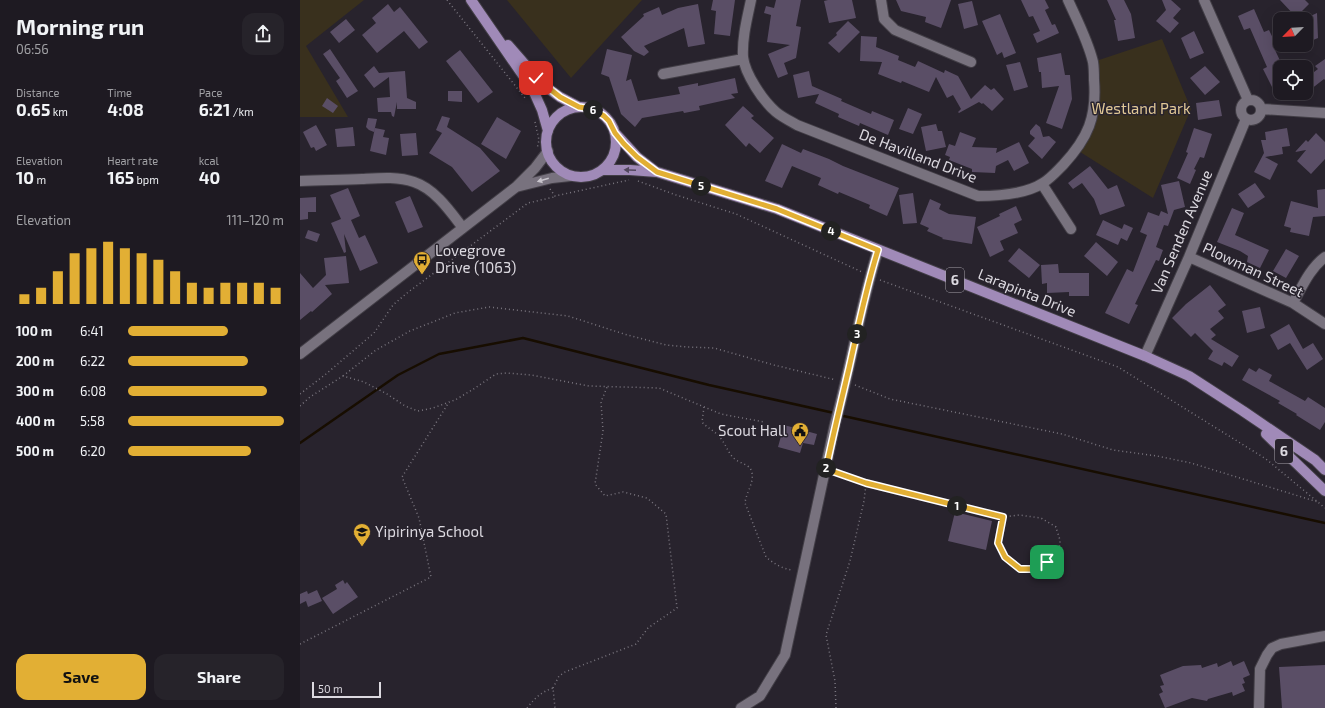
<!DOCTYPE html>
<html lang="en">
<head>
<meta charset="utf-8">
<style>
  :root { --surface:#1e1a22; --page:#26232a; --text:#f1f3f6; --muted:#a1a1a5; --line:#3c3840; --accent:#e2af34 }
  body { margin:0; font-family:"Exo 2",sans-serif; background:var(--page); color:var(--text); height:100vh; display:flex; flex-direction:column; font-size:15px; white-space:nowrap }
  * { box-sizing:border-box; margin:0 }
  p { font-size:13px; color:var(--muted) }
  .icon { flex:none; width:22px; height:22px; fill:none; stroke:currentColor; stroke-width:2; stroke-linecap:round; stroke-linejoin:round }
  .map { position:relative; flex:1; overflow:hidden }
  .details { display:flex; flex-direction:column; background:var(--surface); width:300px }
  .details>* { flex:none }
  .needle { width:26px; rotate:246deg }
  .tools { position:absolute; left:973px; top:12px; display:grid; gap:8px }
  .tools a { display:grid; place-items:center; width:40px; height:40px; border-radius:8px; background:var(--surface); box-shadow:0 4px 16px #0002,0 0 0 1px var(--line); font-size:20px }
  .scale { position:absolute; left:12px; bottom:10px; width:69px; box-sizing:border-box; padding-left:4px; border:2px solid #dcd9e0; border-top:0; font-size:11px; line-height:14px; white-space:nowrap; color:#dcd9e0; -webkit-text-stroke:3px #28232d; paint-order:stroke }
  .pin { position:absolute; display:grid; place-items:center; width:34px; height:34px; color:#fff; margin:-17px; border-radius:8px; box-shadow:0 2px 6px #0006 }
  .km { position:absolute; width:20px; height:20px; margin:-10px; border-radius:50%; background:#222; color:#fff; font-size:11px; line-height:20px; text-align:center }
  .round { display:grid; place-items:center; flex:none; width:42px; height:42px; border-radius:12px; background:var(--page) }
  .headline { display:flex; align-items:center; justify-content:space-between; height:68px; padding:0 16px }
  h1 { font-size:22px; font-weight:700; line-height:30px }
  .stats { display:grid; grid-template-columns:repeat(3,1fr); gap:6px; height:68px; padding:4px 16px }
  .stats div { display:grid; align-content:center }
  .stats b { font-size:17px; font-weight:700 }
  .stats small { font-size:11px; font-weight:400 }
  .stats p { font-size:11px }
  .chart { height:112px; padding:8px 16px }
  .chart p { display:flex; justify-content:space-between }
  .chart svg { width:100%; height:72px; margin-top:4px; stroke:var(--accent); stroke-width:6 }
  .action { display:flex; gap:8px; margin-top:auto; padding:8px 16px }
  .action a { flex:1; height:46px; border-radius:12px; background:var(--accent); color:#111; font-size:16px; font-weight:700; line-height:46px; text-align:center }
  .action a+a { background:var(--page); color:var(--text) }
  ul { padding:0 16px; list-style:none; font-size:13px }
  li { display:grid; grid-template-columns:64px 48px 1fr; align-items:center; height:30px }
  li i { height:10px; border-radius:5px; background:var(--accent) }
  main { display:flex; flex:1; min-height:0 }
  .map>svg:first-child { display:block }
</style>
</head>
<body>
<main>
<section class="details">
<div class="headline"><div><h1>Morning run</h1><p>06:56</p></div><a class="round"><svg class="icon" aria-label="share" viewBox="0 0 24 24"><path d="M12 15V3M7 8l5-5 5 5M5 13v7h14v-7"/></svg></a></div>
<div class="stats">
<div><p>Distance</p><b>0.65<small> km</small></b></div>
<div><p>Time</p><b>4:08</b></div>
<div><p>Pace</p><b>6:21<small> /km</small></b></div>
</div>
<div class="stats">
<div><p>Elevation</p><b>10<small> m</small></b></div>
<div><p>Heart rate</p><b>165<small> bpm</small></b></div>
<div><p>kcal</p><b>40</b></div>
</div>
<div class="chart"><p><span>Elevation</span>111–120 m</p>
<svg viewBox="0 0 160 44" preserveAspectRatio="none"><path d="M5 44V38M15 44V34M25 44V24M35 44V13M45 44V10M55 44V6M65 44V10M75 44V13M85 44V17M95 44V24M105 44V31M115 44V34M125 44V31M135 44V31M145 44V31M155 44V34"/></svg>
</div>
<ul>
<li><b>100 m</b>6:41<i style="width:64%"></i></li>
<li><b>200 m</b>6:22<i style="width:77%"></i></li>
<li><b>300 m</b>6:08<i style="width:89%"></i></li>
<li><b>400 m</b>5:58<i style="width:100%"></i></li>
<li><b>500 m</b>6:20<i style="width:79%"></i></li>
</ul>
<div class="action"><a>Save</a><a>Share</a></div>
</section>
<div class="map">
<svg width="1025" height="708" viewBox="0 0 1025 708">
  <rect width="100%" height="100%" fill="#28232d"/>
  <path fill="#39301d" d="M0,0H64L6,46L48,117H0Z
    M207,0H342L271,78Z
    M862,39L891,109L853,198L777,150L788,130L793,62Z"/>
  <g fill="none" stroke-linecap="round" stroke-linejoin="round">
    <path stroke="#170d00" stroke-width="2.5" d="M539,415L1025,523
      M0,443L98,375L139,354L223,338L409,385L534,413"/>
  </g>
  <path fill="#5a4e66" d="M413,0H435L430,36L414,34L416,11L411,10Z
    M476,0H501L496,26L501,27L496,58L484,63L488,74L478,78L468,54L490,45L467,42L471,15L464,13L466,6L474,8Z
    M528,0H552L556,18L529,23L524,1Z
    M596,0H651L641,28L625,22L626,17L601,11Z
    M721,0H745L749,8L745,10L752,25L755,24L759,33L737,43L733,34L740,31L733,16L729,17Z
    M807,0H824L831,14L835,38L818,41L814,20H816Z
    M862,0H871L881,9L873,18L879,23L870,33L856,21L866,10Z
    M980,0H1005L1009,4L996,17Z
    M672,1L678,25L664,29L658,4Z
    M88,4L94,12L100,7L128,42L119,49L104,31L77,53L62,35L76,23L72,18Z
    M398,4L405,44L388,47L384,28L344,46L349,52L344,56L334,51L321,37L344,16L343,14L359,7L362,15L378,8Z
    M954,9L964,32L969,30L978,49L975,50L983,67H980V88L974,91L963,69L967,67L950,28L944,30L938,16Z
    M1017,13L1018,38L1006,43V18Z
    M700,14L716,53L704,58L702,52L697,55L682,21Z
    M46,19L55,30L39,43L30,32Z
    M548,21L560,32L539,53L528,43L537,35L536,33Z
    M894,31L904,53L890,59L881,38Z
    M561,36L577,37L576,47L599,56L598,60L615,67L618,61L644,73L645,70L658,76L671,99L685,85L691,90L694,88L704,99L692,111L683,103L682,104L679,102L659,113L658,112L661,109L653,95L647,98L636,77L629,92L602,81L601,83L578,74L582,62L560,61Z
    M30,49L58,91L47,98L36,81L40,78L23,54Z
    M307,49L332,55L326,81L331,79L338,101L380,94L378,87L398,83V86L435,78L438,93L431,94L435,98L399,106L400,110L384,113L383,111L342,118L335,127L321,114L309,77L301,74Z
    M160,50L193,92L178,103L146,61Z
    M761,53L765,75H770L772,99L762,129L746,123L759,86L742,88L741,72H739L737,58Z
    M1025,59V80L1024,79L1006,93V78L1018,69L1015,66Z
    M720,62L728,87L714,91L706,65Z
    M74,66L79,73L105,71L107,98L116,102V109H97V102L94,117L92,116L91,112H78L77,98L90,97L89,77L74,88L64,75Z
    M905,66L920,82L905,95L890,78Z
    M509,71L512,86L542,99L541,101L571,114L572,111L594,120L588,135L560,123L559,126L538,117L539,114L515,103L519,94L498,98L493,75Z
    M148,91H162V102L148,101Z
    M27,98L38,106L33,113L22,106Z
    M919,100L922,116L898,120L896,103Z
    M443,106L454,116L451,118L474,138L460,153L449,143L446,147L425,125Z
    M608,108L622,114L613,134L599,129Z
    M142,116L150,118L147,127L180,148L200,171L172,192L152,167L129,153L142,133L136,130Z
    M197,117L221,131L206,159L181,144Z
    M68,118L77,119L74,132L69,130L66,127Z
    M636,124L638,131H642L646,147L626,151L621,127Z
    M736,124L740,127L743,137L749,136L756,142L742,159L728,146L735,138L730,134V131Z
    M16,125L27,145L16,151L14,147L11,148L3,132Z
    M53,127L55,146L37,147L35,129Z
    M75,128L85,130L83,137L89,138L86,155L70,151Z
    M894,128L912,134L904,158L900,157L894,169L896,170L890,184L877,178L888,153L886,152Z
    M987,128L990,146L982,147L983,154L965,157L978,164L970,180L954,172L964,153L961,140H966L965,132Z
    M660,132L676,138L672,147L697,148L696,153L719,142L729,163L714,171L708,160L696,166L695,173L672,172V169L649,160L650,157L645,155L649,144L655,146Z
    M116,133L118,155L102,156L100,134Z
    M1016,133L1025,142V159L1011,174L997,161L1006,150L995,152L1006,140L1008,142Z
    M482,144L501,153L503,149L529,159L543,166L599,188L587,216L569,208L570,205L539,192L538,194L518,185L521,178L492,166L482,188L465,181Z
    M790,166L808,189L817,185L825,206L800,215L794,199L782,183L773,189L768,183Z
    M879,181L885,207L874,210L868,226L864,225L856,247L863,250L859,261L856,260L835,304L838,305L829,324L805,313L827,269L833,272L847,235L840,232L848,212L859,216L861,211L868,214L861,185Z
    M955,183L965,197L948,208L938,194Z
    M48,188L60,216L51,220L59,238L65,235L78,263L60,271L44,234L46,252L44,253L31,223L41,219L30,195Z
    M1025,189V216L1013,217L1009,236L990,232L991,228L984,226L991,201L1018,208L1017,190Z
    M613,193L617,223L603,224L599,195Z
    M110,196L123,227L108,233L95,202Z
    M16,197V212H8V219L0,220V198Z
    M630,199L641,204L639,209L649,214L676,217L672,244L642,239L643,238L627,231L629,228L620,224Z
    M716,206L722,220L714,224L718,233L700,241L704,250L690,257L677,227L700,216L699,214Z
    M932,208L944,213L935,235L969,250L960,268L947,262L948,256L940,251L917,242Z
    M803,220L822,229L824,224L833,228L827,241L821,238L818,245L796,235Z
    M8,230L20,234L17,242L5,238Z
    M796,242L818,262L807,276L784,256Z
    M719,248L740,265L729,278L708,261Z
    M986,249L999,256L986,278L973,271Z
    M46,256L49,283L25,285L32,294L12,312L11,311L0,320V273L13,288L26,275L24,258Z
    M758,264L759,273H789V296H769V292L747,293V283L742,284L741,265Z
    M910,285L926,305L918,311L924,318L910,329L916,335L911,339L939,356L932,367L924,362L922,366L908,359L913,351L895,333L891,337L872,318L886,304Z
    M960,307L965,328L947,333L942,311Z
    M989,324L1003,349L1013,343L1023,359L1007,370L990,343L978,350L970,335Z
    M949,368L956,372L959,368L972,375L969,381L1005,401L1008,397L1025,408V422L1020,430L996,415L997,414L978,403L980,401L942,380Z
    M484,425L517,434L514,445L503,443L500,453L478,447Z
    M655,512L692,521L686,550L648,541Z
    M43,580L45,584L47,582L58,597L33,614L22,598L37,589L35,585Z
    M17,590L22,601L8,607L6,601L0,604V594L7,591L8,594Z
    M931,661L933,666L944,661L950,675L943,678L945,683L942,684L945,691L933,696L932,692L908,699L907,701L892,698L865,708L859,694L863,692L860,686L864,685L860,675L883,666L901,665L902,668L917,663L918,667Z
    M1025,665V708H982L979,667Z"/>
  <g fill="none" stroke-linecap="round" stroke-linejoin="round">
    <defs>
      <path id="minor" d="M451,0C447,19 442,38 443,57C445,74 463,101 476,112C482,117 490,121 497,125L678,196C698,196 726,194 743,183C751,178 757,171 763,165C788,138 797,117 794,80C794,74 794,68 793,62C788,41 777,20 768,0
        M581,0L584,19L595,30L671,62
        M904,0L948,100
        M363,74L443,59
        M941 110a10 10 0 1 1 20 0a10 10 0 1 1-20 0Z
        M962,109L1025,113
        M0,181C21,180 41,180 62,179C78,178 98,176 114,182C135,189 150,211 163,228
        M742,184L771,229
        M216,187L252,178L270,176
        M889,257L993,303L1025,324
        M993,303C1002,287 1010,268 1025,257
        M0,354L216,187L235,168L248,151
        M845,356L889,257L946,119
        M441,708L460,696L485,655L535,424C551,366 560,307 578,250
        M959,708L960,669L967,655L972,648L981,644L1025,636"/>
      <path id="major" d="M171,0L233,90L242,110L248,131
        M208,45L242,84L260,97L279,107
        M246 142a35 35 0 1 1 70 0a35 35 0 1 1-70 0Z
        M315,133L337,157L355,171
        M303,170H330L357,172L477,209L845,356L889,376L943,411L1015,460L1025,470
        M966,434L1025,491"/>
    </defs>
    <use href="#minor" stroke="#423e46" stroke-width="12"/>
    <use href="#major" stroke="#423e46" stroke-width="12"/>
    <path stroke="#7a767f" stroke-width="1.5" stroke-dasharray="1 3" stroke-linecap="butt" d="M147,0L225,98
      M235,122L239,140L237,149
      M338,181L376,195L436,214L562,272
      M250,189L255,196L329,180
      M580,280L818,367L966,459L1025,508
      M43,376L76,350L110,331L155,313L189,307L268,316L324,334L366,345L388,347L414,348L474,365L536,380
      M555,385L590,399L762,434L813,450L857,456L891,463L1018,502
      M0,394L26,374L74,333L93,305L107,293L228,203L254,197
      M0,406L10,397L43,376L64,382L87,394L105,406L118,411L133,408L155,400L172,390L196,374L207,373L231,375L289,386L359,388L421,414L464,422
      M404,407L402,422C408,429 416,431 422,440C427,447 429,455 436,460C442,464 451,465 452,473C454,483 446,493 445,503L466,557C474,564 483,569 493,570
      M535,473L566,483L703,517C701,525 698,534 698,541C698,550 713,567 721,569C736,573 760,558 760,542C760,538 757,532 756,527L741,518L719,515L703,517
      M0,644L131,577L119,518L102,477L149,402
      M253,688L259,676L265,672L336,644L348,628L377,608L366,514L347,498L323,492L305,496L295,484L303,431L301,402L307,387
      M227,708C235,698 241,692 253,688L255,708
      M536,708L535,681L526,635L550,561L564,501L566,484"/>
    <use href="#minor" stroke="#78727e" stroke-width="10"/>
    <use href="#major" stroke="#a08ab8" stroke-width="10"/>
  </g>
  <defs><path id="oneway-solid" d="M-6-.8H1V-3.2L6.5 0L1 3.2V.8H-6Z"/></defs>
  <use fill="#52475e" href="#oneway-solid" transform="translate(330 170) rotate(-178)"/>
  <use fill="#c8c4cc" href="#oneway-solid" transform="translate(243 180) rotate(164)"/>
  <g fill="none" stroke-linecap="round" stroke-linejoin="round">
    <defs>
      <path id="route" d="M236,78L260,97L279,107L292,109L304,116L309,121L315,133L324,144L337,157L357,172L477,209L578,250C566,288 558,328 549,368C541,402 533,435 526,469L566,483L703,517L698,543L705,557L720,569H734L747,562"/>
    </defs>
    <use href="#route" stroke="#fff" stroke-width="8"/>
    <use href="#route" stroke="#e2af34" stroke-width="5"/>
  </g>
  <defs>
    <symbol id="bus-pin" viewBox="-11 -11 22 30"><path d="M0 17L-7.5 6A9.5 9.5 0 1 1 7.5 6Z" fill="#e2af34" stroke="#28232d"/><path d="M-5-6H5V4H4V6H2V4H-2V6H-4V4H-5ZM-3.5-4V0h7V-4ZM-3.5 1.2v1.5H-2V1.2ZM2 1.2v1.5H3.5V1.2Z" fill="#111"/></symbol>
    <symbol id="civic-pin" viewBox="-11 -11 22 30"><path d="M0 17L-7.5 6A9.5 9.5 0 1 1 7.5 6Z" fill="#e2af34" stroke="#28232d"/><path d="M-.6-6.5H3V-4.5H.6V-3L4-1V1h2V6H-6V1h2V-1L-.6-3ZM-1.2 2.5V6h2.4V2.5Z" fill="#111"/></symbol>
    <symbol id="school-pin" viewBox="-11 -11 22 30"><path d="M0 17L-7.5 6A9.5 9.5 0 1 1 7.5 6Z" fill="#e2af34" stroke="#28232d"/><path d="M0-5L7-2L0 1L-7-2ZM-4 1L0 2.5L4 1V4Q0 6-4 4Z" fill="#111"/></symbol>
  </defs>
  <g fill-rule="evenodd">
    <use href="#bus-pin" x="112" y="250" width="20" height="27"/>
    <use href="#civic-pin" x="490" y="421" width="20" height="27"/>
    <use href="#school-pin" x="52" y="522" width="20" height="27"/>
  </g>
  <g text-anchor="middle" stroke-width="3" stroke-linejoin="round" paint-order="stroke">
    <g fill="#28232d" stroke="#a6a2aa" stroke-width="1">
      <rect x="646" y="268" width="18" height="24" rx="3"/>
      <rect x="975" y="439" width="18" height="24" rx="3"/>
    </g>
    <g font-size="14" font-weight="bold" fill="#dcd9e0">
      <text x="655" y="285">6</text>
      <text x="984" y="456">6</text>
    </g>
    <g font-size="15" fill="#e1c896" stroke="#28232d">
      <text x="841" y="114">Westland Park</text>
    </g>
    <g font-size="15" fill="#dcd9e0" stroke="#28232d">
      <text transform="translate(618 156) rotate(21)" y="5">De Havilland Drive</text>
      <text transform="translate(882 232) rotate(-67)" y="5">Van Senden Avenue</text>
      <text transform="translate(953 270) rotate(25)" y="5">Plowman Street</text>
      <text transform="translate(727 293) rotate(22)" y="5">Larapinta Drive</text>
    </g>
    <g font-size="15" fill="#dcd9e0" stroke="#28232d" text-anchor="start">
      <text x="135" y="256">Lovegrove<tspan x="135" dy="17">Drive (1063)</tspan></text>
      <text x="487" y="436" text-anchor="end">Scout Hall</text>
      <text x="75" y="537">Yipirinya School</text>
    </g>
  </g>
</svg>
<div class="tools">
<a><svg class="needle" viewBox="-14 -14 28 28"><path d="M0-13l5 13h-10z" fill="#e53935"/><path d="M0 13l5-13h-10z" fill="#a1a1a5"/></svg></a>
<a><svg class="icon" aria-label="locate" viewBox="0 0 24 24"><circle cx="12" cy="12" r="6"/><path d="M12 2v4M12 18v4M2 12h4M18 12h4"/></svg></a>
</div>
<div class="scale">50 m</div>
<div class="pin" style="left:747px;top:562px;background:#1e9e55"><svg class="icon" aria-label="arrive" viewBox="0 0 24 24"><path d="M6 21V4h12l-3 4 3 4H6"/></svg></div>
<div class="pin" style="left:236px;top:78px;background:#d93025"><svg class="icon" aria-label="check" viewBox="0 0 24 24"><path d="M5 12l5 5 9-10"/></svg></div>
<b class="km" style="left:657px;top:506px">1</b>
<b class="km" style="left:526px;top:468px">2</b>
<b class="km" style="left:557px;top:334px">3</b>
<b class="km" style="left:531px;top:231px">4</b>
<b class="km" style="left:401px;top:186px">5</b>
<b class="km" style="left:293px;top:110px">6</b>
</div>
</main>
</body>
</html>
